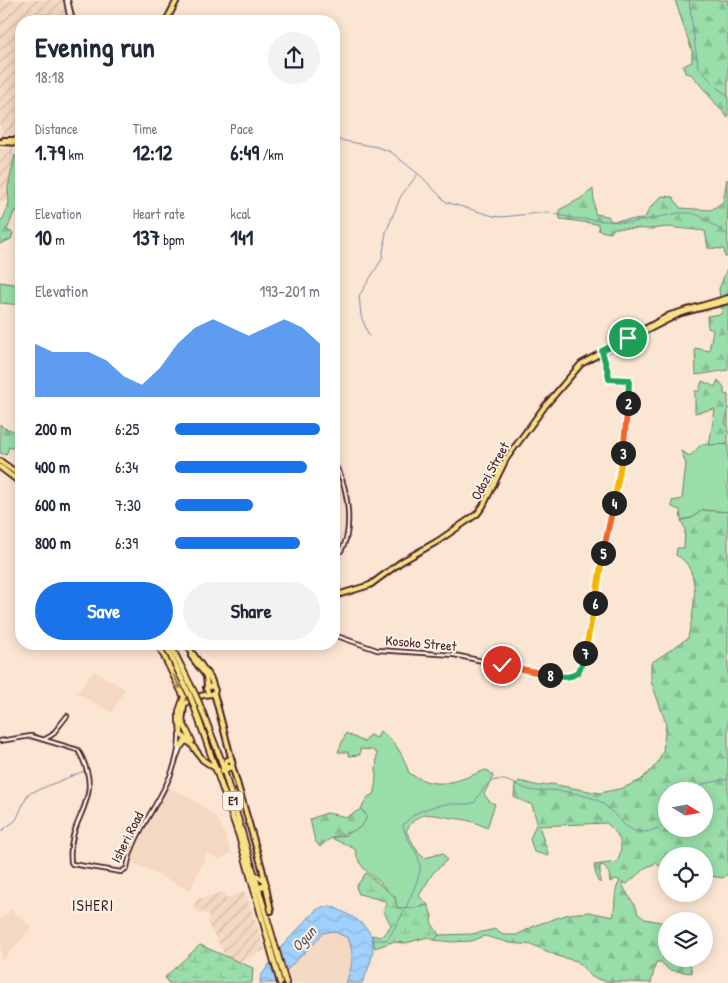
<!DOCTYPE html>
<html lang="en">
<head>
<meta charset="utf-8">
<style>
  :root { --surface:#fff; --page:#f2f2f3; --text:#1f2937; --muted:#747a83; --accent:#1a73e8 }
  body { margin:0; font-family:"Patrick Hand",sans-serif; background:var(--page); color:var(--text); height:100vh; display:flex; flex-direction:column; font-size:19px; white-space:nowrap }
  * { box-sizing:border-box; margin:0 }
  p { font-size:16px; color:var(--muted) }
  .icon { flex:none; width:28px; height:28px; fill:none; stroke:currentColor; stroke-width:2; stroke-linecap:round; stroke-linejoin:round }
  .map { position:relative; flex:1; overflow:hidden }
  .details { position:absolute; left:15px; top:15px; width:325px; height:635px; display:flex; flex-direction:column; background:var(--surface); border-radius:20px; box-shadow:0 2px 12px #0003 }
  .details>* { flex:none }
  .needle { width:32px; rotate:101deg }
  .controls { position:absolute; left:658px; top:782px; display:grid; gap:10px }
  .controls a { display:grid; place-items:center; width:55px; height:55px; border-radius:50%; background:var(--surface); box-shadow:0 2px 12px #0003; font-size:25px }
  .pin { position:absolute; display:grid; place-items:center; width:42px; height:42px; color:#fff; margin:-21px; border:2px solid #fff; border-radius:50%; box-shadow:0 1px 5px #0007 }
  .km { position:absolute; width:25px; height:25px; margin:-12px; border-radius:50%; background:#222; color:#fff; font-size:14px; line-height:25px; text-align:center }
  .round { display:grid; place-items:center; flex:none; width:52px; height:52px; border-radius:26px; background:var(--page) }
  .overview { display:flex; align-items:center; justify-content:space-between; height:85px; padding:0 20px }
  h1 { font-size:28px; font-weight:700; line-height:38px }
  .metrics { display:grid; grid-template-columns:repeat(3,1fr); gap:8px; height:85px; padding:5px 20px }
  .metrics div { display:grid; align-content:center }
  .metrics b { font-size:21px; font-weight:700 }
  .metrics small { font-size:14px; font-weight:400 }
  .metrics p { font-size:14px }
  .chart { height:140px; padding:10px 20px }
  .chart p { display:flex; justify-content:space-between }
  .chart svg { width:100%; height:90px; margin-top:5px; fill:var(--accent); opacity:.7 }
  .action { display:flex; gap:10px; margin-top:auto; padding:10px 20px }
  .action a { flex:1; height:58px; border-radius:30px; background:var(--accent); color:#fff; font-size:20px; font-weight:700; line-height:58px; text-align:center }
  .action a+a { background:var(--page); color:var(--text) }
  ul { padding:0 20px; list-style:none; font-size:16px }
  li { display:grid; grid-template-columns:80px 60px 1fr; align-items:center; height:38px }
  li i { height:12px; border-radius:6px; background:var(--accent) }
  .map>svg:first-child { display:block }
</style>
</head>
<body>
<div class="map">
<svg width="728" height="983" viewBox="0 0 728 983">
  <defs>
    <pattern id="industrial-furrows" width="10" height="10" patternUnits="userSpaceOnUse" patternTransform="scale(1.25)"><rect width="10" height="10" fill="#f5d8c1"/><path d="M-1 1l2-2M0 10L10 0M9 11l2-2" fill="none" stroke="#d4b9a6"/></pattern>
    <pattern id="forest-firs" width="22" height="20" patternUnits="userSpaceOnUse" patternTransform="scale(1.25)"><rect width="22" height="20" fill="#99dda9"/><path d="M5 1l3.5 6h-7zM16 11l3.5 6h-7z" fill="#85bd92"/></pattern>
    <pattern id="wetland-marsh" width="20" height="14" patternUnits="userSpaceOnUse" patternTransform="scale(1.25)"><rect width="20" height="14" fill="#99dda9"/><path d="M1 5h8M5 5V1M11 12h8M15 12V8" fill="none" stroke="#85bd92"/></pattern>
    <pattern id="water-waves" width="16" height="10" patternUnits="userSpaceOnUse" patternTransform="scale(1.25)"><rect width="16" height="10" fill="#9ed1fc"/><path d="M0 5q4-4 8 0t8 0" fill="none" stroke="#8ab3d8"/></pattern>
  </defs>
  <rect width="100%" height="100%" fill="#fae6d2"/>
  <filter id="ink" filterUnits="userSpaceOnUse"><feTurbulence type="fractalNoise" baseFrequency=".02" numOctaves="2"/><feDisplacementMap in="SourceGraphic" scale="10" xChannelSelector="R" yChannelSelector="G"/><feConvolveMatrix kernelMatrix="1 2 1 2 8 2 1 2 1" color-interpolation-filters="sRGB"/></filter>
  <g filter="url(#ink)">
    <path fill="#f5d8c1" d="M94,671L125,689L112,713L77,693Z
      M167,787L192,799L214,815L221,826L231,852L220,860L207,853L191,889L188,890L130,861Z
      M11,910L32,927L2,961L0,920Z
      M333,931L348,938L351,946L352,966L346,983H287L284,972L311,947L323,933Z"/>
    <path fill="url(#industrial-furrows)" d="M0,0H64L69,20L21,21V137H0Z
      M0,149H13L15,155L8,187L9,201L0,202Z
      M223,892L226,898L245,892L265,950L231,966L208,924L209,915L193,909L196,900Z"/>
    <path fill="#99dda9" stroke="#727e6a" d="M702,444H728V512L702,510L692,518L681,520L680,510L672,507V501L682,499L686,464L681,451L690,456Z
      M380,731C396,741 403,755 409,773C437,791 456,782 485,770L489,771L493,776L484,794L489,801L495,804L487,828C473,821 468,820 453,818C430,815 420,808 406,831L419,854L425,858L443,853L447,860L433,873L419,896L428,905L414,908H397C394,902 391,896 387,890C374,873 361,875 355,849L331,838L346,835L367,816L361,809L368,797L375,793L377,753L372,750L360,749V755L349,756L348,752H338L346,733L364,742L369,735L377,738Z"/>
    <path fill="url(#forest-firs)" stroke="#727e6a" fill-rule="evenodd" d="M675,0H728V118L691,74L685,73L683,66L692,62V51Z
      M15,155L21,163V203H19L18,211L14,212L7,230L13,233L11,239L0,244V220L3,219L9,203L8,187Z
      M727,179L728,257H725L724,249L708,248L705,231L667,227L651,229L614,228L611,233L599,231L598,224L560,219L559,210L580,199L593,189L595,214L608,216L611,221L644,219L650,208L662,196L673,197L680,208L711,210L723,202Z
      M728,266V370L696,375L695,348L709,351L713,330L708,328L707,316L722,314L719,289Z
      M0,282L21,285V305L0,303Z
      M718,380L724,387V394L728,395V444L709,445L715,409L695,413V391H699L702,381L715,387Z
      M0,424L4,428L21,433V451L9,447L6,455L0,453Z
      M702,510L728,512V874L723,878L704,875V856H666V871L656,863L645,868L627,884L622,882C625,895 635,900 638,914L645,919L666,923V959H689L692,973L669,970L661,962H656L651,983L604,981L592,977L577,961L560,957L533,945L510,943L485,936L472,941L452,942L434,940L439,935L472,934L496,929L503,935H517L536,925L569,914L589,912L613,917C616,905 613,891 620,881L616,879L610,882L609,873L603,865L600,866V883L597,880L594,865L617,862C625,845 620,834 606,823L539,826L549,856L534,852L530,839L537,822L532,805L514,797L515,785L519,781L539,786L551,784L600,793L623,788L641,780L657,764L663,751L666,723L651,681V663L688,638C693,613 704,569 676,555L677,548H684L685,529L681,520L692,518ZM666,791H704V829H666Z
      M361,809L367,816C360,836 344,830 330,839C326,841 323,844 320,847L315,841L310,819L327,813L347,817Z"/>
    <path fill="url(#wetland-marsh)" stroke="#727e6a" d="M366,873L395,897L397,908H414L428,905L432,916L431,922L439,935L434,940L428,937L406,943L392,942L375,948L372,935L380,937L385,934L391,925L383,910L387,905L385,901L359,894L356,887Z
      M200,945L253,968L252,983H168L165,977Z"/>
    <path fill="url(#water-waves)" stroke="#7c8aa8" d="M331,906C375,926 383,939 362,983H346C352,967 355,955 348,938L333,931L323,933C310,951 288,963 279,983H260L261,976L282,946L315,911L322,907Z"/>
    <g fill="none" stroke-linecap="round" stroke-linejoin="round">
      <path stroke="#7c8aa8" stroke-width="1" d="M689,0L698,66L716,87L728,96
        M334,139L377,147L391,152L422,177L446,202L493,216L502,217L547,212L571,218L630,223L678,213H691L700,216L728,235
        M369,336L361,316L359,296L382,259L386,232L401,196L417,175
        M728,409L725,424L728,428
        M698,791L703,784L728,779
        M0,832L16,820L28,794L84,771
        M373,940H387C396,928 422,879 420,865C418,850 405,840 403,825C413,812 430,806 448,804C457,803 467,806 475,802C480,794 485,783 495,780C509,777 522,790 535,791C540,792 545,790 550,790C563,791 581,794 592,798C622,808 622,849 666,824"/>
      <defs>
        <path id="minor" d="M66,0L70,21
          M68,0L73,21
          M334,464C348,483 354,530 341,551L334,552
          M334,635L377,650L454,655L560,677H571L577,674L582,666L626,435L629,380L609,379L602,352
          M45,739L52,735L67,716
          M0,741L31,736L78,750C108,802 66,815 71,862L72,864L121,872L127,868C134,823 181,784 179,734
          M176,759L181,746"/>
        <path id="major" d="M166,21L177,0
          M4,140H21
          M0,142L21,143
          M626,341L681,313L728,301
          M334,596L370,585L401,562L438,541L477,514L483,506L506,459L545,406L581,364L670,315L728,298
          M186,644L211,679L214,688
          M191,656L206,676L207,686
          M214,693L232,761
          M182,708C188,697 202,695 213,694L215,690L213,686L206,688L209,694
          M182,723L184,706
          M225.5 763a3.5 3.5 0 1 1 7 0a3.5 3.5 0 1 1-7 0Z
          M232,765L262,868L271,911"/>
        <path id="highway" d="M0,461L21,476
          M0,467L21,483
          M158,644L184,697L179,711V722
          M165,644L190,696
          M170,644L195,694
          M199,703L220,757L286,983
          M194,706L239,836L280,983
          M180,720L181,735L188,740L203,760L218,770
          M182,721L192,741
          M181,746L185,741L189,742
          M223,771L230,767
          M254,874L265,881
          M258,889L266,884"/>
      </defs>
      <use href="#minor" stroke="#4a1f2b" stroke-width="6"/>
      <use href="#major" stroke="#4a1f2b" stroke-width="8"/>
      <use href="#highway" stroke="#4a1f2b" stroke-width="8"/>
      <use href="#minor" stroke="#fcf5e5" stroke-width="2.5"/>
      <use href="#major" stroke="#f7e281" stroke-width="4"/>
      <use href="#highway" stroke="#f7e281" stroke-width="4.5"/>
      <defs>
        <path id="highway-bridge" d="M195,694L199,703
          M190,696L194,706"/>
      </defs>
      <use href="#highway-bridge" stroke="#4a1f2b" stroke-width="8" stroke-linecap="butt"/>
      <use href="#highway-bridge" stroke="#f7e281" stroke-width="4.5"/>
    </g>
    <defs><path id="oneway-shaft" d="M-6 0H5M1.5-3L5.5 0L1.5 3" fill="none" stroke-width="1.6" stroke-linecap="round" stroke-linejoin="round" transform="scale(1.25)"/></defs>
    <use stroke="#a08056" href="#oneway-shaft" transform="translate(177 682) rotate(63)"/>
  </g>
  <g fill="none" stroke-linecap="round" stroke-linejoin="round" filter="url(#ink)">
    <defs>
      <path id="split-1" d="M608,372L602,351L628,338"/>
      <path id="split-2" d="M608,372L609,379L629,380L628,403"/>
      <path id="split-3" d="M623,453L628,403"/>
      <path id="split-4" d="M614,503L623,453"/>
      <path id="split-5" d="M603,553L614,503"/>
      <path id="split-6" d="M595,603L603,553"/>
      <path id="split-7" d="M585,653L595,603"/>
      <path id="split-8" d="M550,675C574,680 580,676 585,653"/>
      <path id="split-9" d="M502,665L550,675"/>
    </defs>
    <use href="#split-1" stroke="#fff" stroke-width="10"/>
    <use href="#split-2" stroke="#fff" stroke-width="10"/>
    <use href="#split-3" stroke="#fff" stroke-width="10"/>
    <use href="#split-4" stroke="#fff" stroke-width="10"/>
    <use href="#split-5" stroke="#fff" stroke-width="10"/>
    <use href="#split-6" stroke="#fff" stroke-width="10"/>
    <use href="#split-7" stroke="#fff" stroke-width="10"/>
    <use href="#split-8" stroke="#fff" stroke-width="10"/>
    <use href="#split-9" stroke="#fff" stroke-width="10"/>
    <use href="#split-1" stroke="#22a559" stroke-width="6"/>
    <use href="#split-2" stroke="#22a559" stroke-width="6"/>
    <use href="#split-3" stroke="#f0652b" stroke-width="6"/>
    <use href="#split-4" stroke="#f5b400" stroke-width="6"/>
    <use href="#split-5" stroke="#f0652b" stroke-width="6"/>
    <use href="#split-6" stroke="#f5b400" stroke-width="6"/>
    <use href="#split-7" stroke="#f5b400" stroke-width="6"/>
    <use href="#split-8" stroke="#22a559" stroke-width="6"/>
    <use href="#split-9" stroke="#f0652b" stroke-width="6"/>
  </g>
  <g text-anchor="middle" stroke-width="4" stroke-linejoin="round" paint-order="stroke">
    <rect fill="#fcf5e5" stroke="#7f5f63" stroke-width="1" x="223" y="791.5" width="20" height="19" rx="4"/>
    <g font-size="12" font-weight="bold" fill="#4a1f2b">
      <text x="233" y="805">E1</text>
    </g>
    <g font-size="14" fill="#4a1f2b" stroke="#fcf5e5">
      <text transform="translate(490 471) rotate(-61)" y="5">Odozi Street</text>
      <text transform="translate(421 643) rotate(5)" y="5">Kosoko Street</text>
      <text transform="translate(127 837) rotate(-63)" y="5">Isheri Road</text>
    </g>
    <g font-size="15" font-style="italic" fill="#5f4c5f" stroke="#fcf5e5">
      <text transform="translate(304 939) rotate(-46)" y="5">Ogun</text>
    </g>
    <g font-size="16" letter-spacing="1" fill="#4a1f2b" stroke="#fcf5e5">
      <text x="93" y="911">ISHERI</text>
    </g>
  </g>
</svg>
<div class="controls">
<a><svg class="needle" viewBox="-14 -14 28 28"><path d="M0-13l5 13h-10z" fill="#e53935"/><path d="M0 13l5-13h-10z" fill="#747a83"/></svg></a>
<a><svg class="icon" aria-label="locate" viewBox="0 0 24 24"><circle cx="12" cy="12" r="6"/><path d="M12 2v4M12 18v4M2 12h4M18 12h4"/></svg></a>
<a><svg class="icon" aria-label="layers" viewBox="0 0 24 24"><path d="M12 4l9 5-9 5-9-5zM3 14l9 5 9-5"/></svg></a>
</div>
<div class="pin" style="left:628px;top:338px;background:#1e9e55"><svg class="icon" aria-label="arrive" viewBox="0 0 24 24"><path d="M6 21V4h12l-3 4 3 4H6"/></svg></div>
<div class="pin" style="left:502px;top:665px;background:#d93025"><svg class="icon" aria-label="check" viewBox="0 0 24 24"><path d="M5 12l5 5 9-10"/></svg></div>
<b class="km" style="left:628px;top:403px">2</b>
<b class="km" style="left:623px;top:453px">3</b>
<b class="km" style="left:614px;top:503px">4</b>
<b class="km" style="left:603px;top:553px">5</b>
<b class="km" style="left:595px;top:603px">6</b>
<b class="km" style="left:585px;top:653px">7</b>
<b class="km" style="left:550px;top:675px">8</b>
<section class="details">
<div class="overview"><div><h1>Evening run</h1><p>18:18</p></div><a class="round"><svg class="icon" aria-label="share" viewBox="0 0 24 24"><path d="M12 15V3M7 8l5-5 5 5M5 13v7h14v-7"/></svg></a></div>
<div class="metrics">
<div><p>Distance</p><b>1.79<small> km</small></b></div>
<div><p>Time</p><b>12:12</b></div>
<div><p>Pace</p><b>6:49<small> /km</small></b></div>
</div>
<div class="metrics">
<div><p>Elevation</p><b>10<small> m</small></b></div>
<div><p>Heart rate</p><b>137<small> bpm</small></b></div>
<div><p>kcal</p><b>141</b></div>
</div>
<div class="chart"><p><span>Elevation</span>193–201 m</p>
<svg viewBox="0 0 160 44" preserveAspectRatio="none"><path d="M0 44V18L10 22L20 22L30 22L40 26L50 34L60 38L70 30L80 18L90 10L100 6L110 10L120 14L130 10L140 6L150 10L160 18V44z"/></svg>
</div>
<ul>
<li><b>200 m</b>6:25<i style="width:100%"></i></li>
<li><b>400 m</b>6:34<i style="width:91%"></i></li>
<li><b>600 m</b>7:30<i style="width:54%"></i></li>
<li><b>800 m</b>6:39<i style="width:86%"></i></li>
</ul>
<div class="action"><a>Save</a><a>Share</a></div>
</section>
</div>
</body>
</html>
